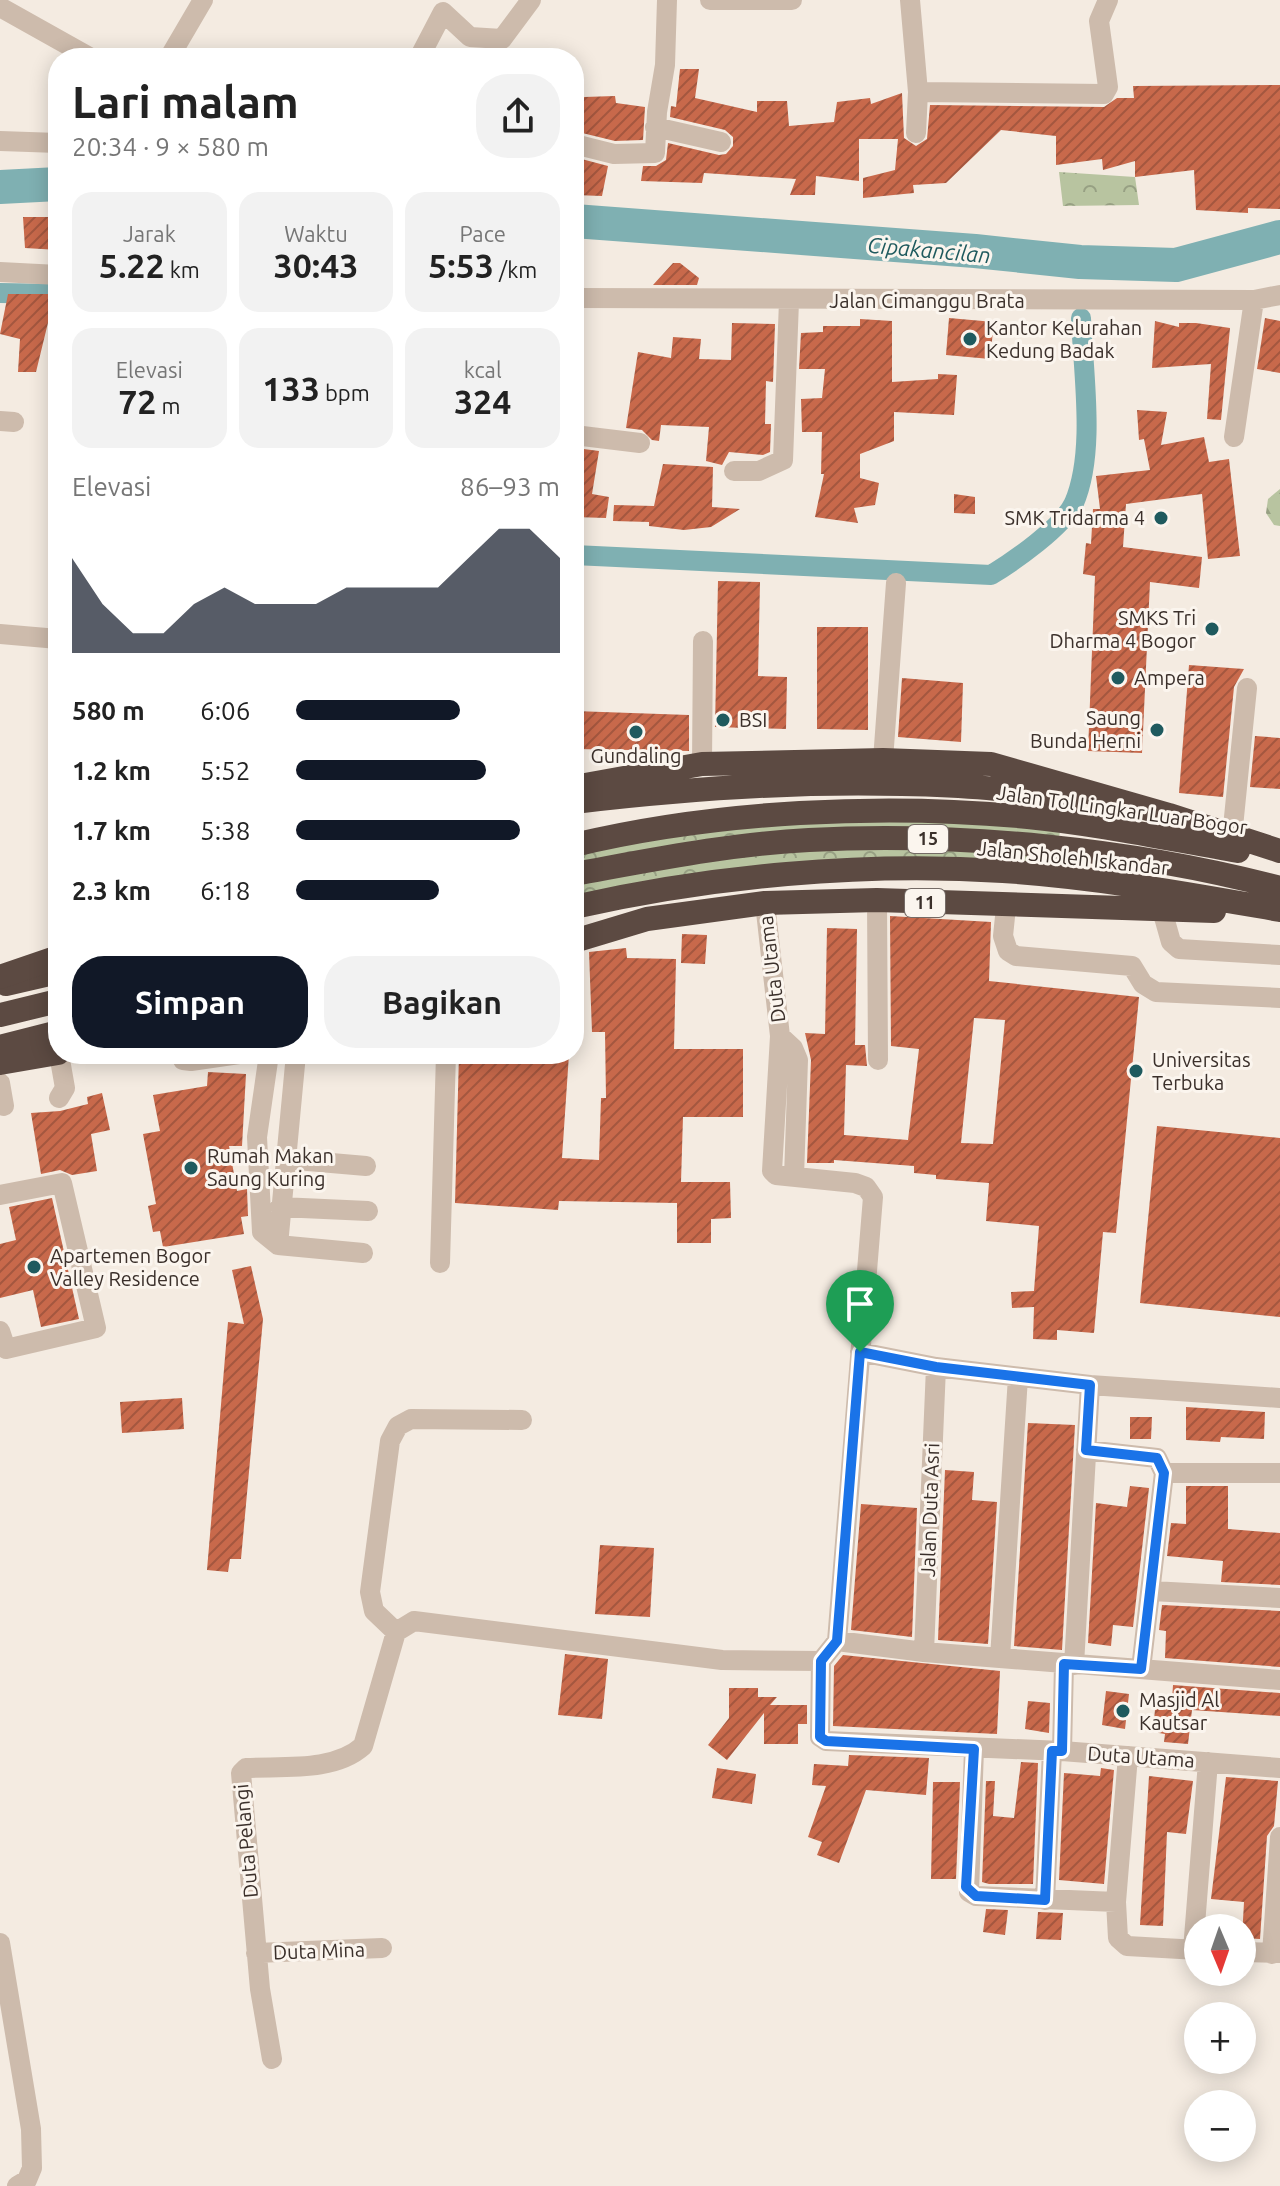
<!DOCTYPE html>
<html lang="id">
<head>
<meta charset="utf-8">
<style>
  :root { --surface:#fff; --page:#f2f2f2; --text:#222; --muted:#767676; --accent:#111827 }
  body { margin:0; font-family:Ubuntu,sans-serif; background:var(--page); color:var(--text); height:100vh; display:flex; flex-direction:column; font-size:30px; white-space:nowrap }
  * { box-sizing:border-box; margin:0 }
  p { font-size:26px; color:var(--muted) }
  .icon { flex:none; width:44px; height:44px; fill:none; stroke:currentColor; stroke-width:2; stroke-linecap:round; stroke-linejoin:round }
  .map { position:relative; flex:1; overflow:hidden }
  .details { position:absolute; left:48px; top:48px; width:536px; height:1016px; display:flex; flex-direction:column; background:var(--surface); border-radius:32px; box-shadow:0 4px 20px #0003 }
  .details>* { flex:none }
  .needle { width:52px; rotate:178deg }
  .controls { position:absolute; left:1184px; top:1914px; display:grid; gap:16px }
  .controls a { display:grid; place-items:center; width:72px; height:72px; border-radius:50%; background:var(--surface); box-shadow:0 4px 20px #0003; font-size:40px }
  .pin { position:absolute; display:grid; place-items:center; width:68px; height:68px; color:#fff; margin:-82px -34px; border-radius:50% 50% 50% 0; rotate:-45deg; box-shadow:0 0 8px #0007 }
  .pin .icon { rotate:45deg }
  .round { display:grid; place-items:center; flex:none; width:84px; height:84px; border-radius:32px; background:var(--page) }
  .head { display:flex; align-items:center; justify-content:space-between; height:136px; padding:0 24px }
  h1 { font-size:44px; font-weight:700; line-height:60px }
  .metrics { display:grid; grid-template-columns:repeat(3,1fr); gap:12px; height:136px; padding:8px 24px }
  .metrics div { display:grid; align-content:center; border-radius:20px; background:var(--page); text-align:center }
  .metrics b { font-size:34px; font-weight:700 }
  .metrics small { font-size:22px; font-weight:400 }
  .metrics p { font-size:22px }
  .chart { height:224px; padding:16px 24px }
  .chart p { display:flex; justify-content:space-between }
  .chart svg { width:100%; height:144px; margin-top:8px; fill:var(--accent); opacity:.7 }
  .primary-button { display:flex; gap:16px; margin-top:auto; padding:16px 24px }
  .primary-button a { flex:1; height:92px; border-radius:32px; background:var(--accent); color:#fff; font-size:32px; font-weight:700; line-height:92px; text-align:center }
  .primary-button a+a { background:var(--page); color:var(--text) }
  ul { padding:0 24px; list-style:none; font-size:26px }
  li { display:grid; grid-template-columns:128px 96px 1fr; align-items:center; height:60px }
  li i { height:20px; border-radius:10px; background:var(--accent) }
  .map>svg:first-child { display:block }
</style>
</head>
<body>
<div class="map">
<svg width="1280" height="2186" viewBox="0 0 1280 2186">
  <defs>
    <pattern id="forest-firs" width="22" height="20" patternUnits="userSpaceOnUse" patternTransform="scale(2)"><rect width="22" height="20" fill="#b8c4a0"/><path d="M5 1l3.5 6h-7zM16 11l3.5 6h-7z" fill="#97a083"/></pattern>
    <pattern id="park-crowns" width="20" height="18" patternUnits="userSpaceOnUse" patternTransform="scale(2)"><rect width="20" height="18" fill="#b8c4a0"/><path d="M2 6a3 3 0 1 1 6 0M12 15a3 3 0 1 1 6 0" fill="none" stroke="#97a083"/></pattern>
    <pattern id="building-hatch" width="6" height="6" patternUnits="userSpaceOnUse" patternTransform="scale(2)"><rect width="6" height="6" fill="#c8694b"/><path d="M-1 1l2-2M0 6l6-6M5 7l2-2" fill="none" stroke="#a4573f"/></pattern>
  </defs>
  <rect width="100%" height="100%" fill="#f4ebe1"/>
  <path fill="url(#forest-firs)" d="M1280,489V526L1274,525L1266,513L1268,499Z"/>
  <path fill="url(#park-crowns)" d="M1059,172L1135,177L1139,205L1063,206Z
    M811,814L1062,822L1051,876L842,872L574,908V845Z"/>
  <g fill="none" stroke-linecap="round" stroke-linejoin="round">
    <path stroke="#7fb0b2" stroke-width="20" d="M0,293L58,294
      M574,555L991,575C1014,561 1063,527 1074,503C1096,452 1083,373 1081,318"/>
    <path stroke="#7fb0b2" stroke-width="34" d="M0,187L58,184
      M574,221L975,251L1080,262L1176,265L1280,237"/>
  </g>
  <path fill="url(#building-hatch)" fill-rule="evenodd" d="M680,69H699L695,98L757,112V101H787L789,126L834,122L837,102L870,98L871,104L902,93L904,138L916,146L927,139L930,105L1104,107L1117,98H1134L1133,86L1280,85V209L1248,208V213L1196,210L1194,170L1135,177V161L1103,170L1102,159L1056,165V136L1001,130L946,183L913,185L914,193L863,198V178L895,170L898,139H859V181L816,176L815,195H790L796,179L704,173L702,183L641,181L643,166H656L666,160L668,143L719,155L726,154L733,146V137L725,130L670,117L671,106L676,107Z
    M615,96L616,103L645,107L643,140L615,141L574,131V107L584,104V97Z
    M574,157L608,166L602,196L574,195Z
    M23,217H58V250L25,248Z
    M673,263H680L699,278L697,285H653Z
    M8,294H55L36,372H18L20,339L0,334Z
    M949,318L994,322L990,359L946,355Z
    M1265,318L1280,321V373L1257,369Z
    M860,319L892,321V382L938,379V374L957,375L954,415L894,412V441L860,454V478L879,483L875,505L854,508L858,523L815,517L824,474H821L822,432H802L801,399L822,398L825,369H799L801,333L823,332V326H860Z
    M1155,321L1179,327V323H1196L1230,328L1221,420L1207,419L1211,364L1152,368Z
    M732,323L775,324L773,382L766,381L765,424H771L770,452L763,455L729,452L722,465L706,461L709,427L661,425L659,441L652,440L642,430L626,428L638,352L671,358L673,337L701,339L699,359L731,360Z
    M1137,410L1167,412L1161,445L1204,437L1209,462L1229,459L1240,556L1208,559L1202,494L1126,504L1123,547L1202,557L1199,588L1150,582L1142,753L1088,751L1095,576L1083,574L1086,543L1091,544L1093,509H1100L1096,476L1150,470L1144,439L1139,440Z
    M576,448L599,451L592,494L609,497L606,518L574,517Z
    M663,464L713,467L712,507L740,509L711,527L684,530L649,526V522L613,521L614,505L654,506Z
    M954,494L975,497V514L954,513Z
    M718,581L760,582L758,676L787,677L786,729L715,727Z
    M817,627H868V730L817,729Z
    M1189,665L1244,669L1234,687L1223,797L1179,793Z
    M902,678L963,683L961,742L898,737Z
    M574,711L689,715V751L574,749Z
    M1255,736L1280,738V789L1250,787Z
    M890,916L991,922L989,981L1139,997L1116,1233L1103,1232L1094,1333L1057,1330V1340L1033,1339L1034,1307L1012,1308L1011,1292L1034,1291L1039,1226L986,1221L989,1183L936,1179V1175L914,1173V1166L834,1160V1163H807L811,1060L805,1033L825,1034L827,928L857,929L855,1045H865L867,1066L846,1065L844,1135L908,1140L919,1049L891,1046ZM974,1018L1005,1020L993,1144L961,1143Z
    M682,934L707,935L705,964L681,963Z
    M626,948L627,958L676,959L674,1049H743V1117H683L681,1182H730L731,1218L711,1219V1243H677V1203L559,1201L558,1210L455,1203L459,1054H569L562,1158L599,1160L601,1098H606L605,1032H592L589,952Z
    M208,1072L246,1074L242,1146H229L237,1191L247,1189L248,1216L241,1217L244,1234L163,1247L160,1231L153,1232L148,1206L156,1204L143,1134L160,1131L153,1095L207,1086Z
    M102,1093L110,1130L91,1134L97,1171L72,1175L60,1170L41,1174L31,1113L60,1111L88,1104L87,1097Z
    M1157,1126L1280,1138V1317L1140,1303Z
    M52,1198L79,1319L41,1327L33,1290L0,1298V1244L16,1240L9,1207Z
    M251,1266L263,1319L241,1559H230L228,1572L207,1570L228,1322L244,1324L232,1270Z
    M182,1398L184,1429L122,1433L120,1402Z
    M1186,1407L1265,1412L1264,1439L1221,1437L1220,1442L1186,1440Z
    M1130,1417H1152L1151,1439H1130Z
    M1028,1423L1075,1425L1062,1650L1014,1646Z
    M945,1470L974,1472L972,1500L997,1502L988,1644L938,1640Z
    M1130,1486L1149,1488L1133,1627L1113,1625L1111,1646L1088,1643L1096,1503L1127,1507Z
    M1186,1486H1228V1529L1280,1533V1585L1221,1582L1223,1561L1167,1556L1171,1523L1186,1524Z
    M861,1504L917,1508L912,1637L851,1630Z
    M600,1545L654,1548L650,1617L595,1614Z
    M1162,1605L1280,1611V1667L1165,1658L1166,1631L1159,1630Z
    M565,1654L608,1659L602,1719L558,1715Z
    M843,1655L1000,1671L997,1734L833,1726L834,1666Z
    M1173,1685L1280,1693V1716L1192,1710L1188,1744L1164,1742L1165,1734L1153,1732L1156,1698L1172,1700Z
    M729,1688H758V1697H777L770,1705H807V1724H798V1744H764V1713L727,1760L708,1745L729,1718Z
    M1106,1691L1129,1694L1125,1729L1102,1725Z
    M1028,1701L1050,1703L1049,1733L1025,1729Z
    M849,1755L929,1758L926,1795L866,1790L839,1863L817,1855L822,1842L808,1837L826,1786L812,1785L814,1764L848,1766Z
    M1021,1762L1038,1763L1033,1884H989L982,1882L986,1781H995L993,1816L1014,1818Z
    M717,1768L756,1774L752,1804L712,1798Z
    M1101,1768L1114,1770L1104,1884L1059,1880L1064,1773L1100,1776Z
    M1149,1776L1193,1781L1186,1834L1167,1832L1163,1926L1140,1925Z
    M1226,1777L1278,1781L1274,1826L1267,1836L1260,1939L1242,1938L1244,1902L1211,1899Z
    M933,1782H960L956,1879H931Z
    M986,1909L1008,1910L1005,1935L983,1932Z
    M1038,1912L1063,1913L1061,1940L1036,1939Z"/>
  <g fill="none" stroke-linecap="round" stroke-linejoin="round">
    <path stroke="#cdbbac" stroke-width="20" d="M710,0H792
      M910,0L918,92L916,133
      M0,7L91,58
      M169,58L203,0
      M419,58L443,12L470,37L502,39L531,0
      M918,92L1104,94L1108,87L1099,21L1108,0
      M655,127L721,142
      M0,141L58,143
      M574,144L614,154L655,153L657,112L665,65L667,0
      M0,272L58,275
      M574,298L1254,300L1280,295
      M0,421L14,422
      M574,435L640,443
      M1234,437L1254,300
      M734,471H759L783,460L789,301
      M0,634L58,639
      M883,760L896,583
      M702,764L703,641
      M1232,837L1247,688
      M877,900L878,1060
      M765,903L780,1036L772,1171L776,1175L855,1183L866,1187L873,1197L837,1641L821,1661L820,1737L826,1741L1062,1751L1280,1768
      M1006,907L1003,936L1008,951L1016,956L1132,966L1143,984L1156,992L1280,998
      M1162,910L1171,942L1179,949L1280,955
      M780,1036L793,1048L798,1060L794,1177
      M59,1054L65,1088L59,1098
      M180,1054L183,1060L191,1061L239,1054
      M269,1054L257,1137L262,1232L278,1245
      M296,1054L278,1245L363,1253
      M0,1083L4,1106
      M285,1159L366,1166
      M0,1195L62,1183L96,1328L6,1349L0,1331
      M280,1207L368,1211
      M440,1263L446,1054
      M860,1352L936,1367L1090,1385L1074,1665
      M1090,1385L1280,1398
      M1086,1450L1157,1458L1164,1473L1141,1669
      M1164,1473H1280
      M1152,1591L1280,1598
      M396,1632L374,1611L370,1592L390,1441L398,1426L411,1419L522,1420
      M837,1641L924,1652L1280,1680
      M924,1652L936,1367
      M1000,1658L1018,1377
      M974,1749L969,1892L976,1896L1116,1902
      M1062,1751L1064,1664
      M1128,1756L1116,1902L1118,1938L1127,1946L1198,1950
      M1045,1900L1052,1751
      M0,1943L31,2129L32,2168L27,2180L17,2186
      M1193,1950L1208,1762
      M1242,1952L1280,1953
      M256,1953L382,1948
      M1272,1954L1280,1837
      M272,2059L260,1989L241,1773L246,1768C284,1766 334,1772 363,1746L396,1632L414,1621L722,1660L821,1661"/>
    <path stroke="#5c4a42" stroke-width="24" d="M574,787L702,764L883,760L991,764L1169,815L1280,851
      M574,802C684,789 791,781 902,784C958,785 1017,788 1072,802
      M574,845C716,811 883,803 1028,817C1098,824 1169,839 1238,851
      M574,874C652,860 730,844 809,840C961,832 1133,849 1280,888
      M574,907C712,876 861,862 1003,871C1096,877 1188,894 1280,910
      M574,941L647,919L765,903L877,900L1214,911
      M6,984L58,972
      M0,1015L58,1001
      M0,1047L58,1032
      M0,1063L58,1053"/>
    <path stroke="#5c4a42" stroke-width="24" d="M0,977L58,957"/>
  </g>
  <g fill="none" stroke-linecap="round" stroke-linejoin="round">
    <defs>
      <path id="route" d="M860,1352L936,1367L1090,1385L1086,1450L1157,1458L1164,1473L1141,1669L1064,1664L1062,1751H1052L1045,1900L976,1896L966,1887L974,1749L826,1741L820,1737L821,1661L837,1641Z"/>
    </defs>
    <use href="#route" stroke="#fff" stroke-width="16"/>
    <use href="#route" stroke="#1a73e8" stroke-width="10"/>
  </g>
  <g fill="#1f5a5e" stroke="#fbf5ee" stroke-width="3">
    <circle cx="970" cy="339" r="8"/>
    <circle cx="1161" cy="518" r="8"/>
    <circle cx="1212" cy="629" r="8"/>
    <circle cx="1118" cy="678" r="8"/>
    <circle cx="723" cy="720" r="8"/>
    <circle cx="1157" cy="730" r="8"/>
    <circle cx="636" cy="732" r="8"/>
    <circle cx="1136" cy="1071" r="8"/>
    <circle cx="191" cy="1168" r="8"/>
    <circle cx="34" cy="1267" r="8"/>
    <circle cx="1123" cy="1711" r="8"/>
  </g>
  <g text-anchor="middle" stroke-width="6" stroke-linejoin="round" paint-order="stroke">
    <g fill="#fbf5ee" stroke="#756b66" stroke-width="2">
      <rect x="908" y="825" width="40" height="28" rx="6"/>
      <rect x="905" y="889" width="40" height="28" rx="6"/>
    </g>
    <g font-size="18" font-weight="bold" fill="#3b302b">
      <text x="928" y="845">15</text>
      <text x="925" y="909">11</text>
    </g>
    <g font-size="20" fill="#3b302b" stroke="#fbf5ee">
      <text x="927" y="308">Jalan Cimanggu Brata</text>
      <text transform="translate(1122 810) rotate(8)" y="7">Jalan Tol Lingkar Luar Bogor</text>
      <text transform="translate(1073 858) rotate(6)" y="7">Jalan Sholeh Iskandar</text>
      <text transform="translate(772 969) rotate(-97)" y="7">Duta Utama</text>
      <text transform="translate(930 1510) rotate(-88)" y="7">Jalan Duta Asri</text>
      <text transform="translate(1141 1757) rotate(4)" y="7">Duta Utama</text>
      <text transform="translate(246 1841) rotate(-95)" y="7">Duta Pelangi</text>
      <text transform="translate(319 1951) rotate(-2)" y="7">Duta Mina</text>
    </g>
    <g font-size="20" fill="#3b302b" stroke="#fbf5ee" text-anchor="start">
      <text x="986" y="335">Kantor Kelurahan<tspan x="986" dy="23">Kedung Badak</tspan></text>
      <text x="1145" y="525" text-anchor="end">SMK Tridarma 4</text>
      <text x="1196" y="625" text-anchor="end">SMKS Tri<tspan x="1196" dy="23">Dharma 4 Bogor</tspan></text>
      <text x="1134" y="685">Ampera</text>
      <text x="1141" y="725" text-anchor="end">Saung<tspan x="1141" dy="23">Bunda Herni</tspan></text>
      <text x="739" y="727">BSI</text>
      <text x="636" y="763" text-anchor="middle">Gundaling</text>
      <text x="1152" y="1067">Universitas<tspan x="1152" dy="23">Terbuka</tspan></text>
      <text x="207" y="1163">Rumah Makan<tspan x="207" dy="23">Saung Kuring</tspan></text>
      <text x="50" y="1263">Apartemen Bogor<tspan x="50" dy="23">Valley Residence</tspan></text>
      <text x="1139" y="1707">Masjid Al<tspan x="1139" dy="23">Kautsar</tspan></text>
    </g>
    <g font-size="22" font-style="italic" fill="#1f5a5e" stroke="#fbf5ee">
      <text transform="translate(929 250) rotate(5)" y="8">Cipakancilan</text>
    </g>
  </g>
</svg>
<div class="controls">
<a><svg class="needle" viewBox="-14 -14 28 28"><path d="M0-13l5 13h-10z" fill="#e53935"/><path d="M0 13l5-13h-10z" fill="#767676"/></svg></a>
<a>+</a>
<a>−</a>
</div>
<div class="pin" style="left:860px;top:1352px;background:#1e9e55"><svg class="icon" aria-label="arrive" viewBox="0 0 24 24"><path d="M6 21V4h12l-3 4 3 4H6"/></svg></div>
<section class="details">
<div class="head"><div><h1>Lari malam</h1><p>20:34 · 9 × 580 m</p></div><a class="round"><svg class="icon" aria-label="share" viewBox="0 0 24 24"><path d="M12 15V3M7 8l5-5 5 5M5 13v7h14v-7"/></svg></a></div>
<div class="metrics">
<div><p>Jarak</p><b>5.22<small> km</small></b></div>
<div><p>Waktu</p><b>30:43</b></div>
<div><p>Pace</p><b>5:53<small> /km</small></b></div>
</div>
<div class="metrics">
<div><p>Elevasi</p><b>72<small> m</small></b></div>
<div><b>133<small> bpm</small></b></div>
<div><p>kcal</p><b>324</b></div>
</div>
<div class="chart"><p><span>Elevasi</span>86–93 m</p>
<svg viewBox="0 0 160 44" preserveAspectRatio="none"><path d="M0 44V15L10 29L20 38L30 38L40 29L50 24L60 29L70 29L80 29L90 24L100 24L110 24L120 24L130 15L140 6L150 6L160 15V44z"/></svg>
</div>
<ul>
<li><b>580 m</b>6:06<i style="width:62%"></i></li>
<li><b>1.2 km</b>5:52<i style="width:72%"></i></li>
<li><b>1.7 km</b>5:38<i style="width:85%"></i></li>
<li><b>2.3 km</b>6:18<i style="width:54%"></i></li>
</ul>
<div class="primary-button"><a>Simpan</a><a>Bagikan</a></div>
</section>
</div>
</body>
</html>
